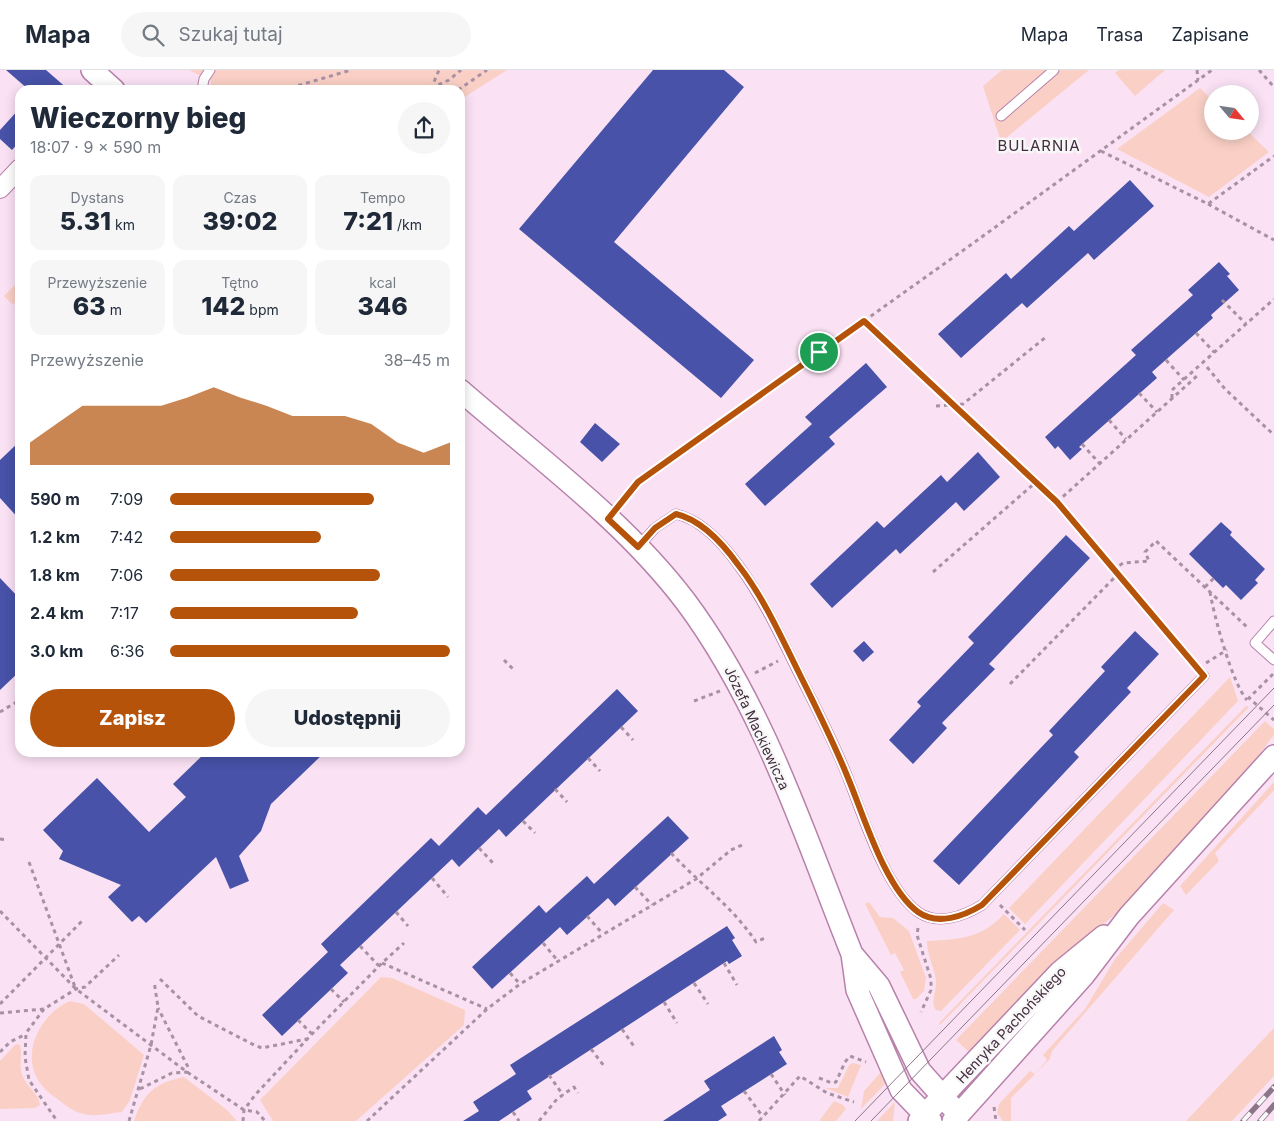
<!DOCTYPE html>
<html lang="pl">
<head>
<meta charset="utf-8">
<style>
  :root { --surface:#fff; --page:#f6f6f7; --text:#1f2937; --muted:#747a83; --line:#e0e1e3; --accent:#b45309 }
  body { margin:0; font-family:Inter,sans-serif; background:var(--page); color:var(--text); height:100vh; display:flex; flex-direction:column; font-size:19px; white-space:nowrap }
  * { box-sizing:border-box; margin:0 }
  p { font-size:16px; color:var(--muted) }
  .icon { flex:none; width:28px; height:28px; fill:none; stroke:currentColor; stroke-width:2; stroke-linecap:round; stroke-linejoin:round }
  .map { position:relative; flex:1; overflow:hidden }
  .side { position:absolute; left:15px; top:15px; width:450px; height:672px; display:flex; flex-direction:column; background:var(--surface); border-radius:15px; box-shadow:0 2px 12px #0003 }
  .side>* { flex:none }
  .needle { width:32px; rotate:119deg }
  .tools { position:absolute; left:1204px; top:15px; display:grid; gap:10px }
  .tools a { display:grid; place-items:center; width:55px; height:55px; border-radius:50%; background:var(--surface); box-shadow:0 2px 12px #0003; font-size:25px }
  .pin { position:absolute; display:grid; place-items:center; width:42px; height:42px; color:#fff; margin:-21px; border:2px solid #fff; border-radius:50%; box-shadow:0 1px 5px #0007 }
  .round { display:grid; place-items:center; flex:none; width:52px; height:52px; border-radius:26px; background:var(--page) }
  .headline { display:flex; align-items:center; justify-content:space-between; height:85px; padding:0 15px }
  h1 { font-size:28px; font-weight:800; line-height:38px }
  .stats { display:grid; grid-template-columns:repeat(3,1fr); gap:8px; height:85px; padding:5px 15px }
  .stats div { display:grid; align-content:center; border-radius:12px; background:var(--page); text-align:center }
  .stats b { font-size:25px; font-weight:800 }
  .stats small { font-size:14px; font-weight:400 }
  .stats p { font-size:14px }
  .chart { height:140px; padding:10px 15px }
  .chart p { display:flex; justify-content:space-between }
  .chart svg { width:100%; height:90px; margin-top:5px; fill:var(--accent); opacity:.7 }
  .primary-button { display:flex; gap:10px; margin-top:auto; padding:10px 15px }
  .primary-button a { flex:1; height:58px; border-radius:30px; background:var(--accent); color:#fff; font-size:20px; font-weight:800; line-height:58px; text-align:center }
  .primary-button a+a { background:var(--page); color:var(--text) }
  ul { padding:0 15px; list-style:none; font-size:16px }
  li { display:grid; grid-template-columns:80px 60px 1fr; align-items:center; height:38px }
  li i { height:12px; border-radius:6px; background:var(--accent) }
  header { display:flex; align-items:center; gap:30px; box-sizing:border-box; height:70px; padding:0 25px; background:var(--surface); border-bottom:1px solid var(--line) }
  header strong { font-size:24px }
  nav { display:flex; gap:28px; margin-inline-start:auto; font-size:18px }
  .search { width:350px; height:45px; background:var(--page); display:flex; align-items:center; gap:12px; box-sizing:border-box; padding:0 18px; border-radius:28px; color:var(--muted); font-size:19px }
  .map>svg:first-child { display:block }
</style>
</head>
<body>
<header>
<strong>Mapa</strong>
<div class="search"><svg class="icon" aria-label="search" viewBox="0 0 24 24"><circle cx="10" cy="10" r="6"/><path d="M15 15l6 6"/></svg>Szukaj tutaj</div>
<nav><a>Mapa</a><a>Trasa</a><a>Zapisane</a></nav>
</header>
<div class="map">
<svg width="1274" height="1051" viewBox="0 0 1274 1051">
  <rect width="100%" height="100%" fill="#fae2f4"/>
  <path fill="#fad0c6" d="M189,0H507L460,30V20H210L211,11Z
    M1002,0H1089L1001,72L983,16Z
    M1119,0H1165L1135,26L1115,3Z
    M1200,18L1212,30V61H1247L1269,82L1209,127L1117,79Z
    M20,210V227L13,235L4,226Z
    M1230,607L1238,631L1025,854L1009,838Z
    M1246,636L1249,637L940,955L939,953Z
    M1265,651L1274,659V665L1248,699L1123,838L1043,904L971,984L956,970Z
    M1274,712V720L1215,783L1219,791L1186,825L1180,816Z
    M869,832L880,847L893,848L909,861L926,908L924,921L916,929H913L900,902L904,900L895,883L891,885L865,834Z
    M1163,833L1174,840L1052,981L1050,989L1011,1028V1051H1003L997,1043L999,1034L1030,1001L1035,1004L1047,990L1043,985L1085,939L1115,889Z
    M1004,844L1020,860L941,941L936,940C930,933 936,922 936,913C936,900 927,887 927,871C959,869 981,869 1004,844Z
    M381,907L392,908L465,940L464,955L356,1051H273L260,1030Z
    M70,931L84,934L144,985L130,1030L122,1042C112,1043 101,1046 91,1045C80,1045 68,1038 60,1031C53,1026 45,1020 40,1013C19,984 41,943 70,931Z
    M1274,958V1006L1232,1051H1186Z
    M16,974L20,975C23,985 18,996 23,1007C27,1017 39,1024 40,1035L35,1038L0,1039V991Z
    M853,993L861,995L848,1027L825,1018H838L849,995Z
    M881,1002L887,1012L861,1039L864,1021Z
    M184,1007L227,1040L237,1051H134C144,1022 155,1013 184,1007Z
    M834,1031L843,1035L846,1039L836,1051H819Z
    M895,1032L893,1051H877Z"/>
  <path fill="#4752a8" d="M6,0H46L69,20H29Z
    M653,0H724L744,17L614,172L754,290L721,328L519,159Z
    M20,38V71L12,80L0,69V60Z
    M1130,110L1154,136L1094,190L1088,183L1027,238L1022,233L961,288L938,264L1006,203L1011,209L1069,156L1074,161Z
    M1219,192L1230,204L1227,206L1239,220L1211,245L1213,248L1152,302L1157,308L1079,377L1082,379L1070,390L1058,376L1055,379L1045,367L1136,285L1131,280L1193,225L1188,220Z
    M866,293L887,317L829,367L835,374L765,436L745,414L812,354L805,347Z
    M595,353L620,374L602,392L580,372Z
    M20,371V450L0,428V390Z
    M978,382L1000,407L964,441L956,432L900,484L896,479L832,538L810,514L877,451L884,458L941,405L947,412Z
    M1221,452L1232,462L1230,465L1265,499L1255,510L1258,513L1241,530L1226,515L1223,518L1189,484Z
    M1066,465L1090,488L989,594L995,599L942,653L947,658L913,694L889,670L921,636L917,632L974,573L968,567Z
    M0,508L20,529V601L0,620Z
    M1135,561L1159,584L1127,618L1131,622L1074,682L1079,687L959,815L933,791L1053,665L1049,661L1105,601L1101,597Z
    M864,571L874,582L863,592L853,581Z
    M617,619L638,641L506,767L499,759L459,797L452,789L340,895L348,903L282,966L262,945L328,882L321,874L431,768L439,776L478,737L486,745Z
    M206,682H325L271,734L261,761L239,786L249,811L230,819L216,787L146,853L139,846L132,852L108,827L121,815L59,789L63,781L43,760L97,708L149,762L186,727L173,714Z
    M668,746L689,768L615,836L608,828L567,865L560,857L492,919L472,897L539,835L546,843L587,806L594,814Z
    M727,856L735,868L732,870L742,886L729,894L727,891L527,1021L532,1029L499,1051H463L479,1041L473,1032L516,1004L510,995Z
    M774,966L782,980L779,982L787,994L721,1036L727,1045L718,1051H663L710,1020L704,1011Z"/>
  <g fill="none" stroke-linecap="round" stroke-linejoin="round">
    <defs>
      <path id="service" d="M202,20L204,9L210,0
        M1001,46L1054,0
        M638,477L655,458L676,444C702,450 724,475 739,496C762,527 781,567 798,602C816,637 834,672 848,708C863,746 885,818 918,842C938,856 964,846 982,835L1204,606
        M1274,551L1255,573L1274,590"/>
      <path id="minor" d="M0,119L20,98"/>
      <path id="tertiary" d="M92,0L114,20
        M460,320C537,387 624,450 686,532C764,637 804,764 852,884L857,920L901,1020L931,1051
        M852,884L879,916L920,1001L952,1037
        M919,1051L1060,902L1104,866
        M953,1051L1084,905L1129,846L1274,686"/>
    </defs>
    <use href="#service" stroke="#b781ab" stroke-width="11"/>
    <use href="#minor" stroke="#b781ab" stroke-width="20"/>
    <use href="#tertiary" stroke="#b781ab" stroke-width="24"/>
    <path stroke="#a891a3" stroke-width="3" stroke-dasharray="4 4" stroke-linecap="butt" d="M1197,0L1198,10
      M1259,0L1274,17
      M431,18L449,10L461,0
      M431,19L439,0
      M283,20L351,0
      M458,20L487,0
      M1101,81L1208,134L1274,86
      M1208,134L1274,170
      M1222,230L1246,254
      M864,251L1057,432L1195,596
      M1196,263L1214,282
      M1166,290L1184,310
      M1207,297L1225,319L1274,365
      M1139,323L1157,342
      M1172,328V320L1274,229
      M936,336L963,334L1046,267
      M1109,350L1126,369
      M1082,374L1100,394
      M621,432L638,412L972,174L1212,0
      M1057,432L1197,306
      M1113,500L1123,493L1149,491L1145,482L1156,471L1249,559
      M933,502L1036,412
      M1205,517L1216,506
      M1210,522C1214,546 1232,613 1247,630
      M504,590L513,599
      M1206,593L1227,580
      M755,603L778,591
      M1273,604L1249,628L1274,650
      M1010,614L1117,505
      M694,631L720,621
      M0,642L20,630
      M621,657L633,670
      M588,688L600,701
      M555,719L567,732
      M523,751L535,763
      M0,769L8,770
      M479,778L493,793
      M671,783C701,815 731,835 756,872L767,867
      M29,792L75,917
      M432,808L448,827
      M635,817L652,835
      M1000,835L1025,860
      M0,841L76,919L187,1002L244,1040L257,1042L265,1051
      M396,842L408,856
      M587,846L603,864
      M918,858L917,865L931,909V920L921,942
      M543,873L558,891
      M360,876L379,896
      M382,893L487,939
      M724,893L737,915
      M510,903L520,914
      M160,909L198,946L254,975L262,978L307,969
      M694,913L708,934
      M331,919L344,932
      M664,932L677,953
      M0,934L84,849
      M44,939L26,963L25,987L29,1010L57,1051
      M0,943L44,939L76,919L85,917L119,885
      M298,950L312,964
      M622,959L635,978
      M591,979L604,996
      M0,982L10,972L26,964
      M771,1004L785,1025
      M549,1005L563,1025
      M819,1008L832,1013L836,1012L845,992L850,986L866,992
      M140,1019L172,1003L187,1002L188,997L158,938
      M744,1021L763,1047
      M994,1037L996,1051
      M513,1042L519,1051
      M129,1051L151,975L158,937L154,911
      M243,1051L244,1040L255,1025L312,964L382,893L404,873
      M367,1051L487,939L520,914L696,809L731,780L742,775
      M539,1051L557,1029L574,1017L578,1023
      M759,1051L800,1006L827,1023L854,1032"/>
    <use href="#service" stroke="#fff" stroke-width="9"/>
    <use href="#minor" stroke="#fff" stroke-width="18"/>
    <use href="#tertiary" stroke="#fff" stroke-width="21"/>
    <path stroke="#8c7587" stroke-width="1" d="M855,1051L1274,618
      M871,1051L1274,635"/>
    <defs>
      <path id="rail" d="M1243,1051L1274,1017
        M1260,1051L1274,1035"/>
    </defs>
    <use href="#rail" stroke="#8c7587" stroke-width="5.5"/>
    <use href="#rail" stroke="#f7f7f7" stroke-width="4" stroke-dasharray="11" stroke-linecap="butt"/>
  </g>
  <g fill="none" stroke-linecap="round" stroke-linejoin="round">
    <defs>
      <path id="route" d="M864,251L1057,432L1204,606L982,835C964,846 938,856 918,842C885,818 864,746 848,708C834,673 817,639 800,605C782,569 764,528 739,496C724,475 702,450 676,444L655,458L638,477L608,449L638,412Z"/>
    </defs>
    <use href="#route" stroke="#fff" stroke-width="10"/>
    <use href="#route" stroke="#b45309" stroke-width="6"/>
  </g>
  <g text-anchor="middle" stroke-width="5" stroke-linejoin="round" paint-order="stroke">
    <g font-size="14" fill="#432c3e" stroke="#f7f7f7">
      <text transform="translate(757 658) rotate(65)" y="5">Józefa Mackiewicza</text>
      <text transform="translate(1011 955) rotate(-47)" y="5">Henryka Pachońskiego</text>
    </g>
    <g font-size="15" letter-spacing="1" fill="#432c3e" stroke="#f7f7f7">
      <text x="1039" y="81">BULARNIA</text>
    </g>
  </g>
</svg>
<div class="tools">
<a><svg class="needle" viewBox="-14 -14 28 28"><path d="M0-13l5 13h-10z" fill="#e53935"/><path d="M0 13l5-13h-10z" fill="#747a83"/></svg></a>
</div>
<div class="pin" style="left:819px;top:282px;background:#1e9e55"><svg class="icon" aria-label="arrive" viewBox="0 0 24 24"><path d="M6 21V4h12l-3 4 3 4H6"/></svg></div>
<section class="side">
<div class="headline"><div><h1>Wieczorny bieg</h1><p>18:07 · 9 × 590 m</p></div><a class="round"><svg class="icon" aria-label="share" viewBox="0 0 24 24"><path d="M12 15V3M7 8l5-5 5 5M5 13v7h14v-7"/></svg></a></div>
<div class="stats">
<div><p>Dystans</p><b>5.31<small> km</small></b></div>
<div><p>Czas</p><b>39:02</b></div>
<div><p>Tempo</p><b>7:21<small> /km</small></b></div>
</div>
<div class="stats">
<div><p>Przewyższenie</p><b>63<small> m</small></b></div>
<div><p>Tętno</p><b>142<small> bpm</small></b></div>
<div><p>kcal</p><b>346</b></div>
</div>
<div class="chart"><p><span>Przewyższenie</span>38–45 m</p>
<svg viewBox="0 0 160 44" preserveAspectRatio="none"><path d="M0 44V33L10 24L20 15L30 15L40 15L50 15L60 11L70 6L80 11L90 15L100 20L110 20L120 20L130 24L140 33L150 38L160 33V44z"/></svg>
</div>
<ul>
<li><b>590 m</b>7:09<i style="width:73%"></i></li>
<li><b>1.2 km</b>7:42<i style="width:54%"></i></li>
<li><b>1.8 km</b>7:06<i style="width:75%"></i></li>
<li><b>2.4 km</b>7:17<i style="width:67%"></i></li>
<li><b>3.0 km</b>6:36<i style="width:100%"></i></li>
</ul>
<div class="primary-button"><a>Zapisz</a><a>Udostępnij</a></div>
</section>
</div>
</body>
</html>
